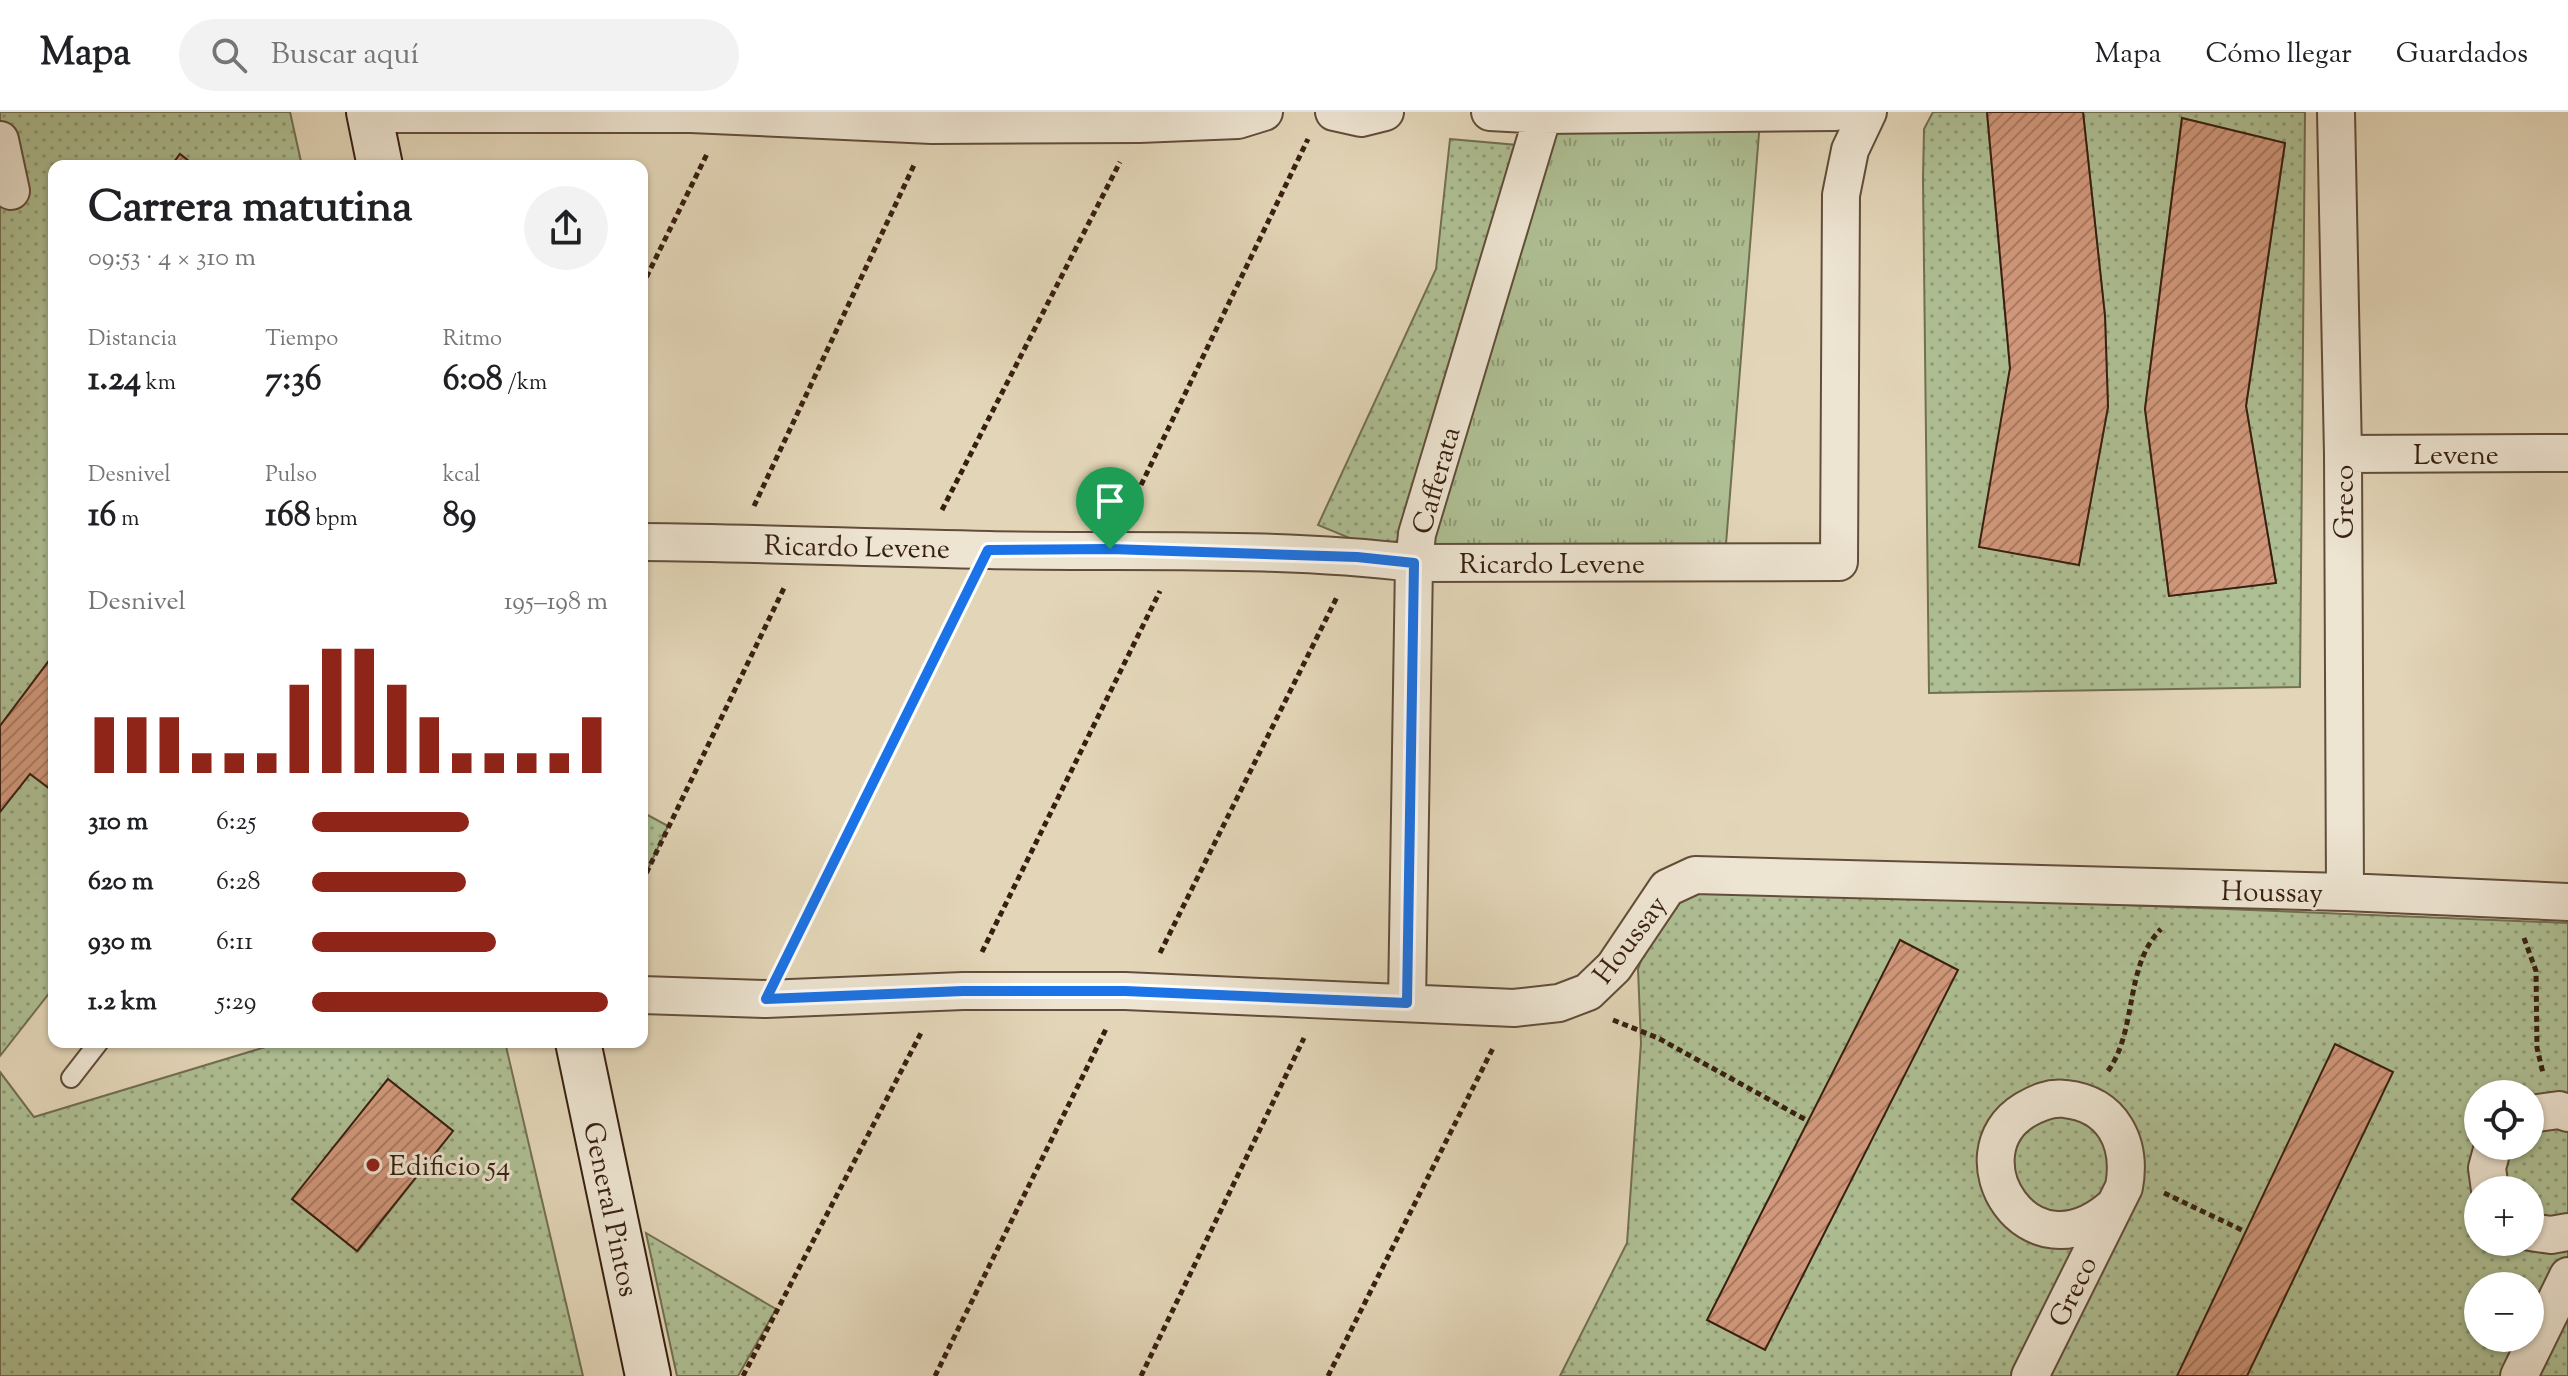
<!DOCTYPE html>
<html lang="es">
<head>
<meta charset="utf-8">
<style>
  :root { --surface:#fff; --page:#f2f2f2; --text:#202124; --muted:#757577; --line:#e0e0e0; --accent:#8f2418 }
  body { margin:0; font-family:"Sorts Mill Goudy",serif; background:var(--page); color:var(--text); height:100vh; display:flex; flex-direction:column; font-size:30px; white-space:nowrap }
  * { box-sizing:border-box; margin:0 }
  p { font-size:26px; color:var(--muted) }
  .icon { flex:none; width:44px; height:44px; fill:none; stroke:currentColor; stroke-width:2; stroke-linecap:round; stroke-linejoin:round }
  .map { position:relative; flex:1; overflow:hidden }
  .sheet { position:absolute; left:48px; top:48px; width:600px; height:888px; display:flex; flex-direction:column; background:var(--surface); border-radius:16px; box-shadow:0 2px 6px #0004 }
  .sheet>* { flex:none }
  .fabs { position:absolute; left:2464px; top:968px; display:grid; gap:16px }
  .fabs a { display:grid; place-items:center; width:80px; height:80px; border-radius:50%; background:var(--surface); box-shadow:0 2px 6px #0004; font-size:40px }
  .pin { position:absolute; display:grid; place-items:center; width:68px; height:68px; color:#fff; margin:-82px -34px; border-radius:50% 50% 50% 0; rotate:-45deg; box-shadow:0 0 8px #0007 }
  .pin .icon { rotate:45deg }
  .round { display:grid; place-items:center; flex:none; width:84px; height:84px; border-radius:42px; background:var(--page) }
  .headline { display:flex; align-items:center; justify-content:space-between; height:136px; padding:0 40px }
  h1 { font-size:44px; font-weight:800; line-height:60px }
  .figures { display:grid; grid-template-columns:repeat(3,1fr); gap:12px; height:136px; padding:8px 40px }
  .figures div { display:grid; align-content:center }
  .figures b { font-size:34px; font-weight:800 }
  .figures small { font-size:22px; font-weight:400 }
  .figures p { font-size:22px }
  .chart { height:224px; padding:16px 40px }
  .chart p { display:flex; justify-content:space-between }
  .chart svg { width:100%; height:144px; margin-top:8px; stroke:var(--accent); stroke-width:6 }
  ul { padding:0 40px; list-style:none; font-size:26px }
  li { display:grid; grid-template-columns:128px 96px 1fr; align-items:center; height:60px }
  li i { height:20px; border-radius:10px; background:var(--accent) }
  header { display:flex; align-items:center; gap:48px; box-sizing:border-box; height:112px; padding:0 40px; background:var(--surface); border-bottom:2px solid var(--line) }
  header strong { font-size:38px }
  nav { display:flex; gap:44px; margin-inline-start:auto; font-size:28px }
  .search { width:560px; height:72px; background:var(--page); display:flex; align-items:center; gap:20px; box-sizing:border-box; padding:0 28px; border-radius:44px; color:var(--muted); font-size:30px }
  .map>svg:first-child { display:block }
</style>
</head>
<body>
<header>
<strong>Mapa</strong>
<div class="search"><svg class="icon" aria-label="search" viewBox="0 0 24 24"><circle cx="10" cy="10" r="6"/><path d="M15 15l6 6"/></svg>Buscar aquí</div>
<nav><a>Mapa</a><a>Cómo llegar</a><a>Guardados</a></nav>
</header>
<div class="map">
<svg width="2568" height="1264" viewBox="0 0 2568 1264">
  <defs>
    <pattern id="grass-dots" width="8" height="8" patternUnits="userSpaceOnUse" patternTransform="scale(2)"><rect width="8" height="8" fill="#aebf93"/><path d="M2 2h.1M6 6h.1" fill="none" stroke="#8e9b77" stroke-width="1.8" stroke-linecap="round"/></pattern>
    <pattern id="park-tufts" width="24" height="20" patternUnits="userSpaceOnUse" patternTransform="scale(2)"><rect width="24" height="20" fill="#aebf93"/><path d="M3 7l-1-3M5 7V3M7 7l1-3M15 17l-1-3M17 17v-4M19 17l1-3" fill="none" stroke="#8e9b77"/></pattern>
    <pattern id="building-hatch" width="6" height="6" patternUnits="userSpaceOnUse" patternTransform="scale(2)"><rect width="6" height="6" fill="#d2987b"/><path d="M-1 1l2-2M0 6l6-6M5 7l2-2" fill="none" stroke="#ab7b63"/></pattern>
  </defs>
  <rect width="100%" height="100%" fill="#e3d6b8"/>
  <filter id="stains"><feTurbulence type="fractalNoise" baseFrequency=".0025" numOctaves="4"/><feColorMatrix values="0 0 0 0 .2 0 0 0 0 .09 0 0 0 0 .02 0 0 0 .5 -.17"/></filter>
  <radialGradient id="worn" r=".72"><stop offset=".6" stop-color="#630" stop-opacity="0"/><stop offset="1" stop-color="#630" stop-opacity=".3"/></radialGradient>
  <path fill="url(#grass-dots)" stroke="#726f52" stroke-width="2" fill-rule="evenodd" d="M0,0H290L302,54H195L180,42L171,54H54V542L0,614Z
    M1933,0H1987L2010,256L2079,452L2108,295L2105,204L2083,0H2305L2300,575L1929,581L1923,67L1924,17ZM2182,6L2285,31L2246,294L2276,471L2169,484L2145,297Z
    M1450,27L1517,33L1402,427L1376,437L1318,413L1436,157Z
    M30,662L54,680V875L0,944V700Z
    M642,700L668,714L642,770Z
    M1709,776L2568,811V1264H1560L1627,1131L1641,931L1638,857L1651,821L1678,789ZM2478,982H2530V1034H2478ZM2478,1078H2530V1130H2478ZM2478,1174H2530V1226H2478Z
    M282,930H505L583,1264H0V960L34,1005ZM388,967L453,1019L358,1139L293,1088Z
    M646,1121L776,1197L738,1264H677Z"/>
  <path fill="url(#park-tufts)" stroke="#726f52" stroke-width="2" d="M1760,9L1726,432L1434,440L1426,426L1549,22Z"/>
  <path fill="url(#building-hatch)" stroke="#371f10" stroke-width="2" d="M1987,0H2083L2105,204L2108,295L2079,453L1979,435L2010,256Z
    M2182,6L2285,31L2246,294L2276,471L2169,484L2145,297Z
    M180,42L195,54H171Z
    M54,542V680L30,662L0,700V614Z
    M1900,828L1958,858L1765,1238L1707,1208Z
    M2335,932L2393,960L2247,1264H2177Z
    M388,967L453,1019L357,1139L292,1087Z"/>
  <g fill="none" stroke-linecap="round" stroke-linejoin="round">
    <defs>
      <path id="lane" d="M71,966L99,930"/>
      <path id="street" d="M1334,0L1361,6L1385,0
        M1490,0L1543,3L1836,0
        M2336,0L2343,342L2345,780
        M369,2H691L932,13L1139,12L1238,8L1264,0
        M0,28L11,79
        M2343,342L2568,341
        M642,430C758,431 873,436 989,438C1130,441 1273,434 1414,451L1839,450L1841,83L1850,38L1868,0
        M642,883L766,887L963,879H1125L1514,896L1559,891L1588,880L1614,855L1667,776L1695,763L2345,780L2568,790
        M1407,891L1414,451L1417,422L1543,3
        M2530,1002L2559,998L2568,1001
        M2490,1078L2487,1056L2493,1034
        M2530,1120L2551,1123L2568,1120
        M2030,1264L2124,1075C2132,1031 2113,992 2065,987C2050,985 2037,991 2025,998C1952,1042 2028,1171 2114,1094
        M2519,1264L2568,1164"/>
      <path id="secondary" d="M369,0L380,54
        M578,930L648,1264"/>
    </defs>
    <use href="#lane" stroke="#624d3a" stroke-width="22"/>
    <use href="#street" stroke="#624d3a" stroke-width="40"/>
    <use href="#secondary" stroke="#371f10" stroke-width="48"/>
    <path stroke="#371f10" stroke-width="5" stroke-dasharray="6 4" stroke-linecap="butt" d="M642,174L707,42
      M754,394L915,51
      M942,398L1120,50
      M1128,400L1308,27
      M642,770L785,474
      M2524,826L2536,859L2537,936L2543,961
      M982,840L1160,479
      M1160,841L1337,485
      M786,847L969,475
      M1613,908L1658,926L1808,1009
      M2108,959C2138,917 2124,854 2161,817
      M2164,1081L2246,1120
      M743,1264L922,919
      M935,1264L1106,917
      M1141,1264L1304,926
      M1328,1264L1493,936"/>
    <use href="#lane" stroke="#ede4d1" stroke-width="18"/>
    <use href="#street" stroke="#ede4d1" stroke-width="36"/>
    <use href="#secondary" stroke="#ede4d1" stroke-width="44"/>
  </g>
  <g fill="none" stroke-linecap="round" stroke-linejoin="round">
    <defs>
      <path id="route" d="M1110,437L1357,445L1414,451L1407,891L1125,879H963L766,887L988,438Z"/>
    </defs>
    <use href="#route" stroke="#fff" stroke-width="16"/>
    <use href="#route" stroke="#1a73e8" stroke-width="10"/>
  </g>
  <circle fill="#8f2418" stroke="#ede4d1" stroke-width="3" cx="373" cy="1053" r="8"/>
  <g text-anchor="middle" stroke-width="6" stroke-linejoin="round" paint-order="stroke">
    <g font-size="28" fill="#371f10" stroke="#ede4d1">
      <text x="2456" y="352">Levene</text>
      <text transform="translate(1435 368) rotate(-74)" y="10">Cafferata</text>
      <text transform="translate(2343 390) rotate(-90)" y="10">Greco</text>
      <text transform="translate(857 434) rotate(1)" y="10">Ricardo Levene</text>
      <text x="1552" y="461">Ricardo Levene</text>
      <text transform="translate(2272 779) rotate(1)" y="10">Houssay</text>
      <text transform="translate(1629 827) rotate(-53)" y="10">Houssay</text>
      <text transform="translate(612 1097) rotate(78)" y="10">General Pintos</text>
      <text transform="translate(2072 1179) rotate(-64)" y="10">Greco</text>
    </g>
    <g font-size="28" fill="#371f10" stroke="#ede4d1" text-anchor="start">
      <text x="389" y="1063">Edificio 54</text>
    </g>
  </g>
  <rect width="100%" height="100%" filter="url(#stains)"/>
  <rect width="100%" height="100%" fill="url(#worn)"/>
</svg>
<div class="fabs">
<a><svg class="icon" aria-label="locate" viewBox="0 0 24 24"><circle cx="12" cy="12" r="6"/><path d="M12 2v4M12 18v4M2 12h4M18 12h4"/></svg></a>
<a>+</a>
<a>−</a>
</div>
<div class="pin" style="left:1110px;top:437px;background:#1e9e55"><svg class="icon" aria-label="arrive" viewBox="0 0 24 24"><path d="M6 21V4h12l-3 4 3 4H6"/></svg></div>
<section class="sheet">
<div class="headline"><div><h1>Carrera matutina</h1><p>09:53 · 4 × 310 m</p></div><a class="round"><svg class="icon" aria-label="share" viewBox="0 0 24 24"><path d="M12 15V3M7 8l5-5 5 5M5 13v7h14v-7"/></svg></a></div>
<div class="figures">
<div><p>Distancia</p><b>1.24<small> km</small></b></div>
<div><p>Tiempo</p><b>7:36</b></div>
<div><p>Ritmo</p><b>6:08<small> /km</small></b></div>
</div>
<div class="figures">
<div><p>Desnivel</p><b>16<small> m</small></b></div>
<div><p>Pulso</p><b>168<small> bpm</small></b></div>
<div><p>kcal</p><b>89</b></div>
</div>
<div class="chart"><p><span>Desnivel</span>195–198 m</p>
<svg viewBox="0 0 160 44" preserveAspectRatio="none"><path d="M5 44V27M15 44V27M25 44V27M35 44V38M45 44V38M55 44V38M65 44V17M75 44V6M85 44V6M95 44V17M105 44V27M115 44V38M125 44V38M135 44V38M145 44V38M155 44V27"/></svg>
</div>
<ul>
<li><b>310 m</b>6:25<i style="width:53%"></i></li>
<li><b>620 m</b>6:28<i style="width:52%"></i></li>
<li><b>930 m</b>6:11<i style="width:62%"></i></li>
<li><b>1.2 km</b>5:29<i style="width:100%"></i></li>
</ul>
</section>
</div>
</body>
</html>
